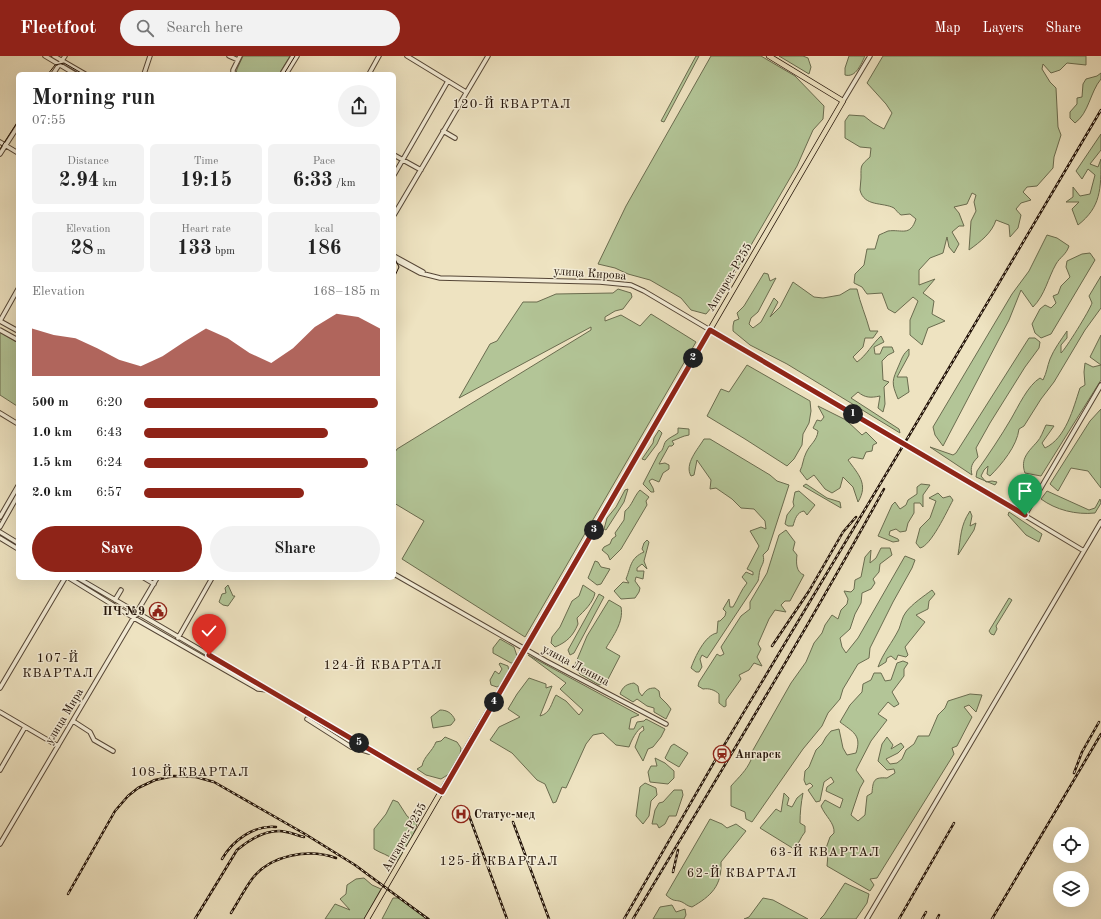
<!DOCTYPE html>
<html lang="en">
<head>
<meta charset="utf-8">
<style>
  :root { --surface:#fff; --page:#f2f2f2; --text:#222; --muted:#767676; --accent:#8f2418 }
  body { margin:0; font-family:"Old Standard TT",serif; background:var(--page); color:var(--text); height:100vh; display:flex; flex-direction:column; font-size:15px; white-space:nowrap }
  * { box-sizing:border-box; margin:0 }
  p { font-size:13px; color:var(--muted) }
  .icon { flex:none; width:22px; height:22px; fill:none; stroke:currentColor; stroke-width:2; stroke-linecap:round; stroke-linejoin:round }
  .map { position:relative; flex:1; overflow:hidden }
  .drawer { position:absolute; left:16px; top:16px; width:380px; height:508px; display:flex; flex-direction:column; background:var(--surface); border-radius:6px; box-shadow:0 4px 16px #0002 }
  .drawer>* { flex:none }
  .controls { position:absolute; left:1053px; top:771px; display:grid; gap:8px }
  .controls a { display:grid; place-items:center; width:36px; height:36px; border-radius:50%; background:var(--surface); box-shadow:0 4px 16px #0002; font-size:20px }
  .pin { position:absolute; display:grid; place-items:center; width:34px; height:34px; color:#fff; margin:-41px -17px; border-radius:50% 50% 50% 0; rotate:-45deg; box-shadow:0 0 4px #0007 }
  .pin .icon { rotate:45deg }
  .km { position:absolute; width:20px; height:20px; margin:-10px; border-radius:50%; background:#222; color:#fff; font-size:11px; line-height:20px; text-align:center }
  .round { display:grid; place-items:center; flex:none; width:42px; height:42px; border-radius:21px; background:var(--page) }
  .summary { display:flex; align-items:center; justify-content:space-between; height:68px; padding:0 16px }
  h1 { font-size:22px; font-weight:600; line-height:30px }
  .figures { display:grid; grid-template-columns:repeat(3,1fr); gap:6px; height:68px; padding:4px 16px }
  .figures div { display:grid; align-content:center; border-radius:6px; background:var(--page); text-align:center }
  .figures b { font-size:20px; font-weight:600 }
  .figures small { font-size:11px; font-weight:400 }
  .figures p { font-size:11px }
  .chart { height:112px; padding:8px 16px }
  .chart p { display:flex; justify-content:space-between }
  .chart svg { width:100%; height:72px; margin-top:4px; fill:var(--accent); opacity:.7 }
  .primary-button { display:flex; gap:8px; margin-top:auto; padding:8px 16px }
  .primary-button a { flex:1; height:46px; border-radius:24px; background:var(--accent); color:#fff; font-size:16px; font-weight:600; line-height:46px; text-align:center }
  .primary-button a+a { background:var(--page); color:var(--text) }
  ul { padding:0 16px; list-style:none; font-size:13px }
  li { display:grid; grid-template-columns:64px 48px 1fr; align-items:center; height:30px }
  li i { height:10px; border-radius:5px; background:var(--accent) }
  header { display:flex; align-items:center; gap:24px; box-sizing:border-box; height:56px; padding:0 20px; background:var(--accent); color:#fff }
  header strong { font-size:19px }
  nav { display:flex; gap:22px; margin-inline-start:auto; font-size:14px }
  .search { width:280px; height:36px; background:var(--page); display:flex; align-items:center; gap:10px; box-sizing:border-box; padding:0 14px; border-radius:22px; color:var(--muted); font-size:15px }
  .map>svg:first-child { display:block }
</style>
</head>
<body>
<header>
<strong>Fleetfoot</strong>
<div class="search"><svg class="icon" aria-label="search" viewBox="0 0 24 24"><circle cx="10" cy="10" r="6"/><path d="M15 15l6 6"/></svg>Search here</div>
<nav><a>Map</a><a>Layers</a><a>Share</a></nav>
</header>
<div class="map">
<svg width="1101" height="863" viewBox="0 0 1101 863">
  <rect width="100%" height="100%" fill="#eee3c1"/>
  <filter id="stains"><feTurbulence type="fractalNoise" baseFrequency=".005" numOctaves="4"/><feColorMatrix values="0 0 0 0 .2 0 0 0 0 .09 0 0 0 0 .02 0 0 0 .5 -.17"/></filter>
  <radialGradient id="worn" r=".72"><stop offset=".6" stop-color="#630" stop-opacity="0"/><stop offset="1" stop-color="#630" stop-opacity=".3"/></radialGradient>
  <path fill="#b3c597" stroke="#6a6c4f" d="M243,0H290L279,18H236L237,13Z
    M696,0H699L664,66L661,65Z
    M711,0H761L795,20L824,50L823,63L813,74L797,110L722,239L706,258L691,254L681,242L650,224L628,218L615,212L598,208L626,150Z
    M779,0H803L808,2L811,11L809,18Z
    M849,0H865C861,8 856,22 845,19V12Z
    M883,0H1086V9L1067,7L1060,14L1051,17L1043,8L1042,13L1050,26L1056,32L1058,71L1061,79L1054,101L1053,112L1037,130L1027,131L1023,136L1031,144L1021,147L1016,153L1021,159L1018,172L1010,181L1009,169L996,164C992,177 980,186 969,194L971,165L976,155L974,146L976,139L972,137L967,148L954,151L959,157L964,170H959L952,176L959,188L954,197L949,191L947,181L943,197L930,202L919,214V229L935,223L923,237L934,245L932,258L945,265L928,272L922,289L910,279V264L918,245L913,241L895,257L888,253L882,237L867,238L862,231L854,227L855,218L864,209L867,193H875L879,179C882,178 885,176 888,175C902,173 910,181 916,163L910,158L901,159C898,157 896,154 894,152C883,146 864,151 860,134C860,130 861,126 861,122C861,109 860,110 870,101L871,92L860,91L845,82V65L849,59L864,60L873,67L884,73L892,57L886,48L867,27Z
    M1101,17V23C1090,36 1089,57 1075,67L1070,62V56L1077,48V42L1082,41L1083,28L1086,23L1097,20Z
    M1101,78V94L1090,108L1098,111L1101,103C1101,133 1101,151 1078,169L1072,153L1079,146H1066L1073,141V131L1080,140L1090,138L1095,119L1088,113L1082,123L1076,115Z
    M1047,179L1057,182L1069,190C1066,199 1060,201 1056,208C1048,222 1045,239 1033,251L1021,234L1009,264L943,390L935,379L933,371L1012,238L1029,215Z
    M1090,197L1095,204L1051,278L1041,282L1035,277L1032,268L1040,253L1045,249L1051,252L1056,247L1053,240L1058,238L1061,230L1070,221L1066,211L1067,205L1082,198Z
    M764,217L768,218L770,225L776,222L758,256L751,262L749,268L753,272L761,266L774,242L778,246L770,261L780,251L793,226L814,241L823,242L840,239L850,233H857C860,247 866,260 870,275H878L873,282H865L863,291L853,301L857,306C867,299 872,288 881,280L884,286L874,291L875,298H880L883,291H892L894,296L888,299L882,305L883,324L889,326L884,331L885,348L883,356L878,352L880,340C871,342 865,342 858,336L851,342L899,373L900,377L787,308L750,289L733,275V270L734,265L739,263L737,257L744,250Z
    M1101,220V252L1085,274L1054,326L1041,343L1024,370L1019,373C1017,390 1002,408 990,420L987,418L988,410L984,414L981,420L986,426L992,425L997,426L995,429L976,421L977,415C989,398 1001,380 1011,363C1018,351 1028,329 1040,322L1043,324C1047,316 1047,311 1050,303C1054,293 1061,284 1067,275V282L1061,289V297C1065,294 1090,254 1092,247L1089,240Z
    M618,233L631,237L632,241L623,253L615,255L605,261V265L621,259L640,270L651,258L696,286L525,581L402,503L424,465L394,447V398L397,393L591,274V271L459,342L490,288L497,285L523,246H537L556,238L613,237Z
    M0,276L18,287L17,350L0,339Z
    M1101,279V324L1041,420L1025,417C1020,403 1028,396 1037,386C1041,382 1043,375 1046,369L1054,370L1042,387L1045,392C1066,382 1073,353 1080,332L1085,329L1084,316L1085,307L1093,311L1101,309L1090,301Z
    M1029,282H1035L1040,286L1039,292L1025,311L990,367L976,392L978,401C972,407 970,411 972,419L930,391L953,399L956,397Z
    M909,293V299L897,321H907L909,336L898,343C891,326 892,325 899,309C902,302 903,298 909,293Z
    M747,309L810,345L811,355L809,367L803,378L802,389L794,403L787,410L745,383L707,360L721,333L729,336Z
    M818,350L846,364L862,379L866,376L877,387L873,389L872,395L866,396L863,403L852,401L848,404C858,418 869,428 858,446L853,431L843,421L840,432L832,437L825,433L814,419L807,424L800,415C803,409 803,403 806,397C810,388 817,385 818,375L813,372L817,364L821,365L824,361Z
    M1101,353V432L1088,415L1071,412L1058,435L1050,428L1090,365Z
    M678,372L689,373V379C682,380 678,383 672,385L674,388L672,390H669L659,408L665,407L669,409V413L663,417L659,426L652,423L649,425L653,432L654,436H651L643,428L659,397C664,394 663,389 666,385C670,381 674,380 678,377Z
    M659,374L662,377L657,388L645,404L642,403L653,387L654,382Z
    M704,383H710L770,419L777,425L789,429L768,494L763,499C765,506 762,508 760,514C759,517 759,522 758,525L707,602L702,599L700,603L702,611L699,616H696L691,612C695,601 705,579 717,577L718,565H720L725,560L726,556L723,553L729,543L730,551H733C738,543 741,534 747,527L742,521L746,516L753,519V516L747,513L759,490L750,475L761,471L766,473L765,465L754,453L741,452L732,443L716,432L710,433L711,424L697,404L694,419L691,420C684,408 698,393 704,383Z
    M806,428L827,442L840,446L841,452L803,430Z
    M921,428L930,429L923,439V451L920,447H914V457L908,467L906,475L900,476L896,473L890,475L889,479L898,483L899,485L893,486L878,480L892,449L895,446L900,453L906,449L908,444L917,438V431Z
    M628,433L624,446L606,474L604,473L607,462L616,451L625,434Z
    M640,434L649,441L646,445L647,449L621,493L610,504L608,499L602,494L604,491L610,488L612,483L616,480L615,477L624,464L625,455C632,450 634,440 640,434Z
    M799,435L815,449L807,459L804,455C797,456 795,463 793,470H788L785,468L787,459L794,450L793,446L795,436Z
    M1047,435L1089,454L1095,452L1100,443L1101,447L1095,457C1076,459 1056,454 1041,443Z
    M938,437L943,442L950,440L953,444C947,455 931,490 920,492L916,487L920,472L930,462L936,445L929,442Z
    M970,455L972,460L970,470L976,467L974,474L958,499C961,481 960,470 970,455Z
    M1009,456L1042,478L1039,486L1026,479L1008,459Z
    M786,474L795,486L793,494L797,499C796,507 796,516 804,519L790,545H785L781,549L786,556L775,554L769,563L758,588L761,593L757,601L762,610L754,607L749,614L739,619L741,623L726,644V650L724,651L719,647V638C715,634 709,632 703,633L698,630L699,626L717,598L720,600L724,598L721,591L741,560L750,553V546L767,517L779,479Z
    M647,484L649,486L644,505L647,513L642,508L637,512V515H644L643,523L636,521L635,525L640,532L639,536L635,542L621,543L614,535L623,526L629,527L626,523C631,511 630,502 644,496L642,493L644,487Z
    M881,492H890L892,499L880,508L879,516L873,523L875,527L871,533L862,537L861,547L855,558L850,573L840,582L842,591L846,597L858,582L905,500L915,504L912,512L893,546L870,592L869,602L858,608L843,633L840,643L828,657L822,670L803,693L752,766L746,763L745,756L731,750V730C739,721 746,715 751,704L749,701L791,627L806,606L814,587L822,577L825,569L832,559L838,563L841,554L847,548L848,543L844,535L851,536L854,533L855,524L861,521L865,501L871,494L870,507L876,502Z
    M595,505L598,506L601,511L610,513L601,528L597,529L588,522Z
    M228,529L233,540H235L228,550L223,549L219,546L222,538L226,537L225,532Z
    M583,529L595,537C593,547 584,555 577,562L578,568C573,580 567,586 555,591L551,587L552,581L560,571L572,545L579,540Z
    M932,534L935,538L929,545L928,553L916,559L925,566L905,591L908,599L906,601L898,599L896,604L891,600L887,602L886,606L878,611C883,597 892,587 899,573C901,568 902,561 906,556C912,548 924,540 932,534Z
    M599,538L604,541L574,597L570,599L568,594Z
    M1009,542L1012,544L996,570L997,573L994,579L991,578L989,575Z
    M609,544L621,551C624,566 613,580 606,592L620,600L606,627L599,629L580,618L574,611L587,580Z
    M500,583L514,591L517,600L513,607H511L493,597V592Z
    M528,599L639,659L631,662L629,673H634L637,666L644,665L646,663L665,673L661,681L653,691L648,693L643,705L635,691L640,677L644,674L643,670C636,675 632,683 629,691L616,689L603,677L593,679L586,688L566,732L562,731L556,746L553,747L545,728L537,724L512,697L490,684L499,671L520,661L508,653L517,638L529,622L546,628V632L552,630L540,660C551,657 551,647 556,639L566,645L579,659L583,654L560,633L566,627Z
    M903,605L908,607L904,613V620L892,636L899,648L894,651L888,646L878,658L887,664L871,685L856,714L864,725L860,732L851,759L858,765L865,759L867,740L872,737C873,724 874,721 887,722L895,717L894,713L887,714L878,705L882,688L887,681L893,689L891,693L901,687L904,691L898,697L886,703L890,708L897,707L902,703L906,694L914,688L918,680H929L938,659L945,652L948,645L970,638L982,639L976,656L969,649L964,651L972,661L957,690L952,692L954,698L877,822L870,823L874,829L870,835L827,810L828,798L825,795L830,781L834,777C835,767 825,760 821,750L825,744L840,752L843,743L826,735L827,731L834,726L831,721L824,726L820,745L816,746L808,734L813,730L810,727L806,729L804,724L805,715L809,711L816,694L822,688L826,681L831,675L839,673L843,692L847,699L856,697C862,679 853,676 840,666L850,649L862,636L863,628L871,624L874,617H881L885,625L891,624L897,607Z
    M500,607L508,610L509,616L501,629L497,631L491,629L490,624L495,615L499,618L502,613L499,608Z
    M634,627L638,630L639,636L642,640C646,634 648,632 655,632L659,635L660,641L667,648L671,653L666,663L654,656V652L647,650L637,643L633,646L620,638C623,630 627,628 634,627Z
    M440,654C447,654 452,657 455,664L451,669L433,672L431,661Z
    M445,681L457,686L461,692L460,699L449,718L441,723L426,719L417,713L422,710C424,700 432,696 436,686L441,685Z
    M674,688L688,697L679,711L667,704L665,702L671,690Z
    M655,702L665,707L674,715V722L668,728L650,726L648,716L651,710H657Z
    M645,727L656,732L657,739L651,745L649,760L643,768L636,760L640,731Z
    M674,734H682L683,739L676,760H669L665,768L659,772L657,768H652L655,754L659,747L663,746Z
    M784,737L789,742L787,749L792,751L797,742L803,737C801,747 800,757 800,767L805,770V776C800,782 799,788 794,793L760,772L776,753L781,756Z
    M393,744L398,746L407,760L417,768C414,781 406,793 398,804H394C389,799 380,797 374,793V773L386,758Z
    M710,763L722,768L727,772L736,768L746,775L721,806C722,830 711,840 692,851C687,850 686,848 682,846C675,843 675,847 666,839Z
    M364,822L372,829L381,833L364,863H325L335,848L350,854L340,843L346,838L347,829L356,823Z
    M845,827L869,838L867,847L856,863H820L824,859Z
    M393,842H400L430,863H382Z
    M763,842L773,844L808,863H744L749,861Z
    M672,849L676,856L685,853L686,859L684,863H653L660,851Z"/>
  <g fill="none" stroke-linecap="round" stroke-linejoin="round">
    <defs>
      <path id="minor" d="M45,0L75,18
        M54,0L85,18
        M229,0L238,4
        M407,0L466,36
        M53,18L65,0
        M144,18L150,0
        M233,18V14L240,0
        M282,18L293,0
        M286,18L297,0
        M369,18L379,0
        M843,45L870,0
        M443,75L455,82
        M0,86L18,97
        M0,98L18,70
        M394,99L421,114
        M394,119L448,25
        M394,159L488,0
        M394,200L423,216
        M394,203L420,217L440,222L600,226L631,229L644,235L898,385
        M0,265L18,233
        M0,265L18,275
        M0,274L18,284
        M0,357L18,368
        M917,395L1084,495
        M1025,459L1101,329
        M0,461L18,430
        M0,471L18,439
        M0,476L18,487
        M0,482L18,493
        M394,518L546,605L666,668
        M69,522L134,562L258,633L268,634
        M78,522L442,735
        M144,522L154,528
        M115,544L121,534
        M178,582L212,522
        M0,632L65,522
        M0,656L58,690
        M307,663L351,691L356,692L369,696L371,694
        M73,665L90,676L94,684L113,695
        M0,714L25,671
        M0,788L157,522
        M867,863L1101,466"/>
      <path id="major" d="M367,863L843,45L769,0"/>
    </defs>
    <use href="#minor" stroke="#554636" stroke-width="5.5"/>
    <use href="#major" stroke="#221207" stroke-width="6"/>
    <use href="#minor" stroke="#f4edd7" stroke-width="3.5"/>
    <use href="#major" stroke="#eee3c1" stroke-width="4.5"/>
    <path stroke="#221207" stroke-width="1" d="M48,18L55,9L64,7L83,18
      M284,18L295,0
      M0,93L18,65
      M394,201L399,211L394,222"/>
    <defs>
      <path id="rail" d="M772,590L809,535L843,476L856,461
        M1074,717L1082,696L1099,666
        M467,754L507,863
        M513,766L549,863
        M222,803C233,784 254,769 276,771
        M673,816L678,794
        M68,838L115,755L128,740L138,732L155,724L174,720L196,721L214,726L305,778L355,809L428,863
        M231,857C238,846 244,834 252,823C270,799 309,792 336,802
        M195,863L237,794C249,784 263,775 279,775C287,775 296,779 304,781
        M624,863L720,696L910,378L1101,54
        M633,863C718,720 804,579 884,433
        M899,863L954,767
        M922,863L926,856
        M937,863L939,859
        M992,863L1101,678"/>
    </defs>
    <use href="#rail" stroke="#221207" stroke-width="2.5"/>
    <use href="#rail" stroke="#f4edd7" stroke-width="1" stroke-dasharray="3" stroke-linecap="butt"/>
    <defs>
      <path id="minor-bridge" d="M898,385L917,395"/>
    </defs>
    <use href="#minor-bridge" stroke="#554636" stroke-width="5.5" stroke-linecap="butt"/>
    <use href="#minor-bridge" stroke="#f4edd7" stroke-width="3.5"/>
  </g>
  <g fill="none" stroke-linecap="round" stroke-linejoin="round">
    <defs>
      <path id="route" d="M209,599L442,736L710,274L1025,459"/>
    </defs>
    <use href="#route" stroke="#fff" stroke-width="8"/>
    <use href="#route" stroke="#8f2418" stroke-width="5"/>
  </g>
  <defs>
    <symbol id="civic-ring" viewBox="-11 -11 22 22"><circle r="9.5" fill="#f4edd7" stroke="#8f2418" stroke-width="1.5"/><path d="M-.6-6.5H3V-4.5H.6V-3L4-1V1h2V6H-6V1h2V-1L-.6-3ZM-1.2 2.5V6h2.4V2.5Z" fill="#8f2418"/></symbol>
    <symbol id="station-ring" viewBox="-11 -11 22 22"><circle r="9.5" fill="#f4edd7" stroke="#8f2418" stroke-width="1.5"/><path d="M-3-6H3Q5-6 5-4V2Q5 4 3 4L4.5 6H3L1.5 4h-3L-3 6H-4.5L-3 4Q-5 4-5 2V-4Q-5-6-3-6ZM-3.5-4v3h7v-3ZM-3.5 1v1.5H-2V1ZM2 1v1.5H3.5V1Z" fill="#8f2418"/></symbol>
    <symbol id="hospital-ring" viewBox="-11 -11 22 22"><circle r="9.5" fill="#f4edd7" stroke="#8f2418" stroke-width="1.5"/><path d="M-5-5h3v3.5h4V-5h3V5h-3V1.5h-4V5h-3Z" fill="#8f2418"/></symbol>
  </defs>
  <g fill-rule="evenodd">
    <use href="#civic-ring" x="148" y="545" width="20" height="20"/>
    <use href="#station-ring" x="712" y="688" width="20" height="20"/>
    <use href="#hospital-ring" x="451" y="748" width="20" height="20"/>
  </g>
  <g text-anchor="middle" stroke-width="3" stroke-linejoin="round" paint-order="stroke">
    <g font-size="12" fill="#221207" stroke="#f4edd7">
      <text transform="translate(590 217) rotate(4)" y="4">улица Кирова</text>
      <text transform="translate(729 221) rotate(-59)" y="4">Ангарск-Р255</text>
      <text transform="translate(576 609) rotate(28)" y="4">улица Ленина</text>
      <text transform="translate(64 660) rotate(-59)" y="4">улица Мира</text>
      <text transform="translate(404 781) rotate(-60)" y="4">Ангарск-Р255</text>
    </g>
    <g font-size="12" font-weight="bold" fill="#221207" stroke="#f4edd7" text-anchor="start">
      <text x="145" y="559" text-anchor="end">ПЧ №9</text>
      <text x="735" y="702">Ангарск</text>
      <text x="474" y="762">Статус-мед</text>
    </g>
    <g font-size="13" letter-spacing="1" fill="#221207" stroke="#f4edd7">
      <text x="512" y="52">120-Й КВАРТАЛ</text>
      <text x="58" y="606">107-Й<tspan x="58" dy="15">КВАРТАЛ</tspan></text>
      <text x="383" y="613">124-Й КВАРТАЛ</text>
      <text x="190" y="720">108-Й КВАРТАЛ</text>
      <text x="825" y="800">63-Й КВАРТАЛ</text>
      <text x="499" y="809">125-Й КВАРТАЛ</text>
      <text x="742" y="821">62-Й КВАРТАЛ</text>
    </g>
  </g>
  <rect width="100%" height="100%" filter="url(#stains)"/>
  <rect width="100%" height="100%" fill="url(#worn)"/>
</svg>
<div class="controls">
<a><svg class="icon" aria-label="locate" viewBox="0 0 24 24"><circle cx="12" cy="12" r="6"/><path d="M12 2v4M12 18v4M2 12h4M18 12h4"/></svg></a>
<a><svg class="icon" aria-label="layers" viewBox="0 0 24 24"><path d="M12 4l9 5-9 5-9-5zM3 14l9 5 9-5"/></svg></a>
</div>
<div class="pin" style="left:1025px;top:459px;background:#1e9e55"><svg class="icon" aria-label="arrive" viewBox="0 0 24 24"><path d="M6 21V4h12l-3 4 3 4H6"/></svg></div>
<div class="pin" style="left:209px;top:599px;background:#d93025"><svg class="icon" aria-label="check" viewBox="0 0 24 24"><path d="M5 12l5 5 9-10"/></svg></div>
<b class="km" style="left:853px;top:358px">1</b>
<b class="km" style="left:693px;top:302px">2</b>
<b class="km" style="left:594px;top:474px">3</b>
<b class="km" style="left:494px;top:646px">4</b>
<b class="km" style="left:359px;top:687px">5</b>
<section class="drawer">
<div class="summary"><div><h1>Morning run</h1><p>07:55</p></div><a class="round"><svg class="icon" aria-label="share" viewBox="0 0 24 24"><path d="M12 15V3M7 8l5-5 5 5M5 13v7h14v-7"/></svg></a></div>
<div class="figures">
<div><p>Distance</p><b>2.94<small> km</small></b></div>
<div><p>Time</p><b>19:15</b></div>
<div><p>Pace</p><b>6:33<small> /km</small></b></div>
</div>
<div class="figures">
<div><p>Elevation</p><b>28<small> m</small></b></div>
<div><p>Heart rate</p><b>133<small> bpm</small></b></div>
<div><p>kcal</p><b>186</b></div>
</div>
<div class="chart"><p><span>Elevation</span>168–185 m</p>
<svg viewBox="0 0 160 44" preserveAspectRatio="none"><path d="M0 44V15L10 19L20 21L30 27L40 34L50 38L60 32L70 23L80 15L90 21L100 30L110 36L120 27L130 14L140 6L150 8L160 15V44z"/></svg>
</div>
<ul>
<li><b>500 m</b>6:20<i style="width:99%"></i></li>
<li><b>1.0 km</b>6:43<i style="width:78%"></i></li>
<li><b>1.5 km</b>6:24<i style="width:95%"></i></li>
<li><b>2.0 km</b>6:57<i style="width:68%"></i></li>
</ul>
<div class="primary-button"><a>Save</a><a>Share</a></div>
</section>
</div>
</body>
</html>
